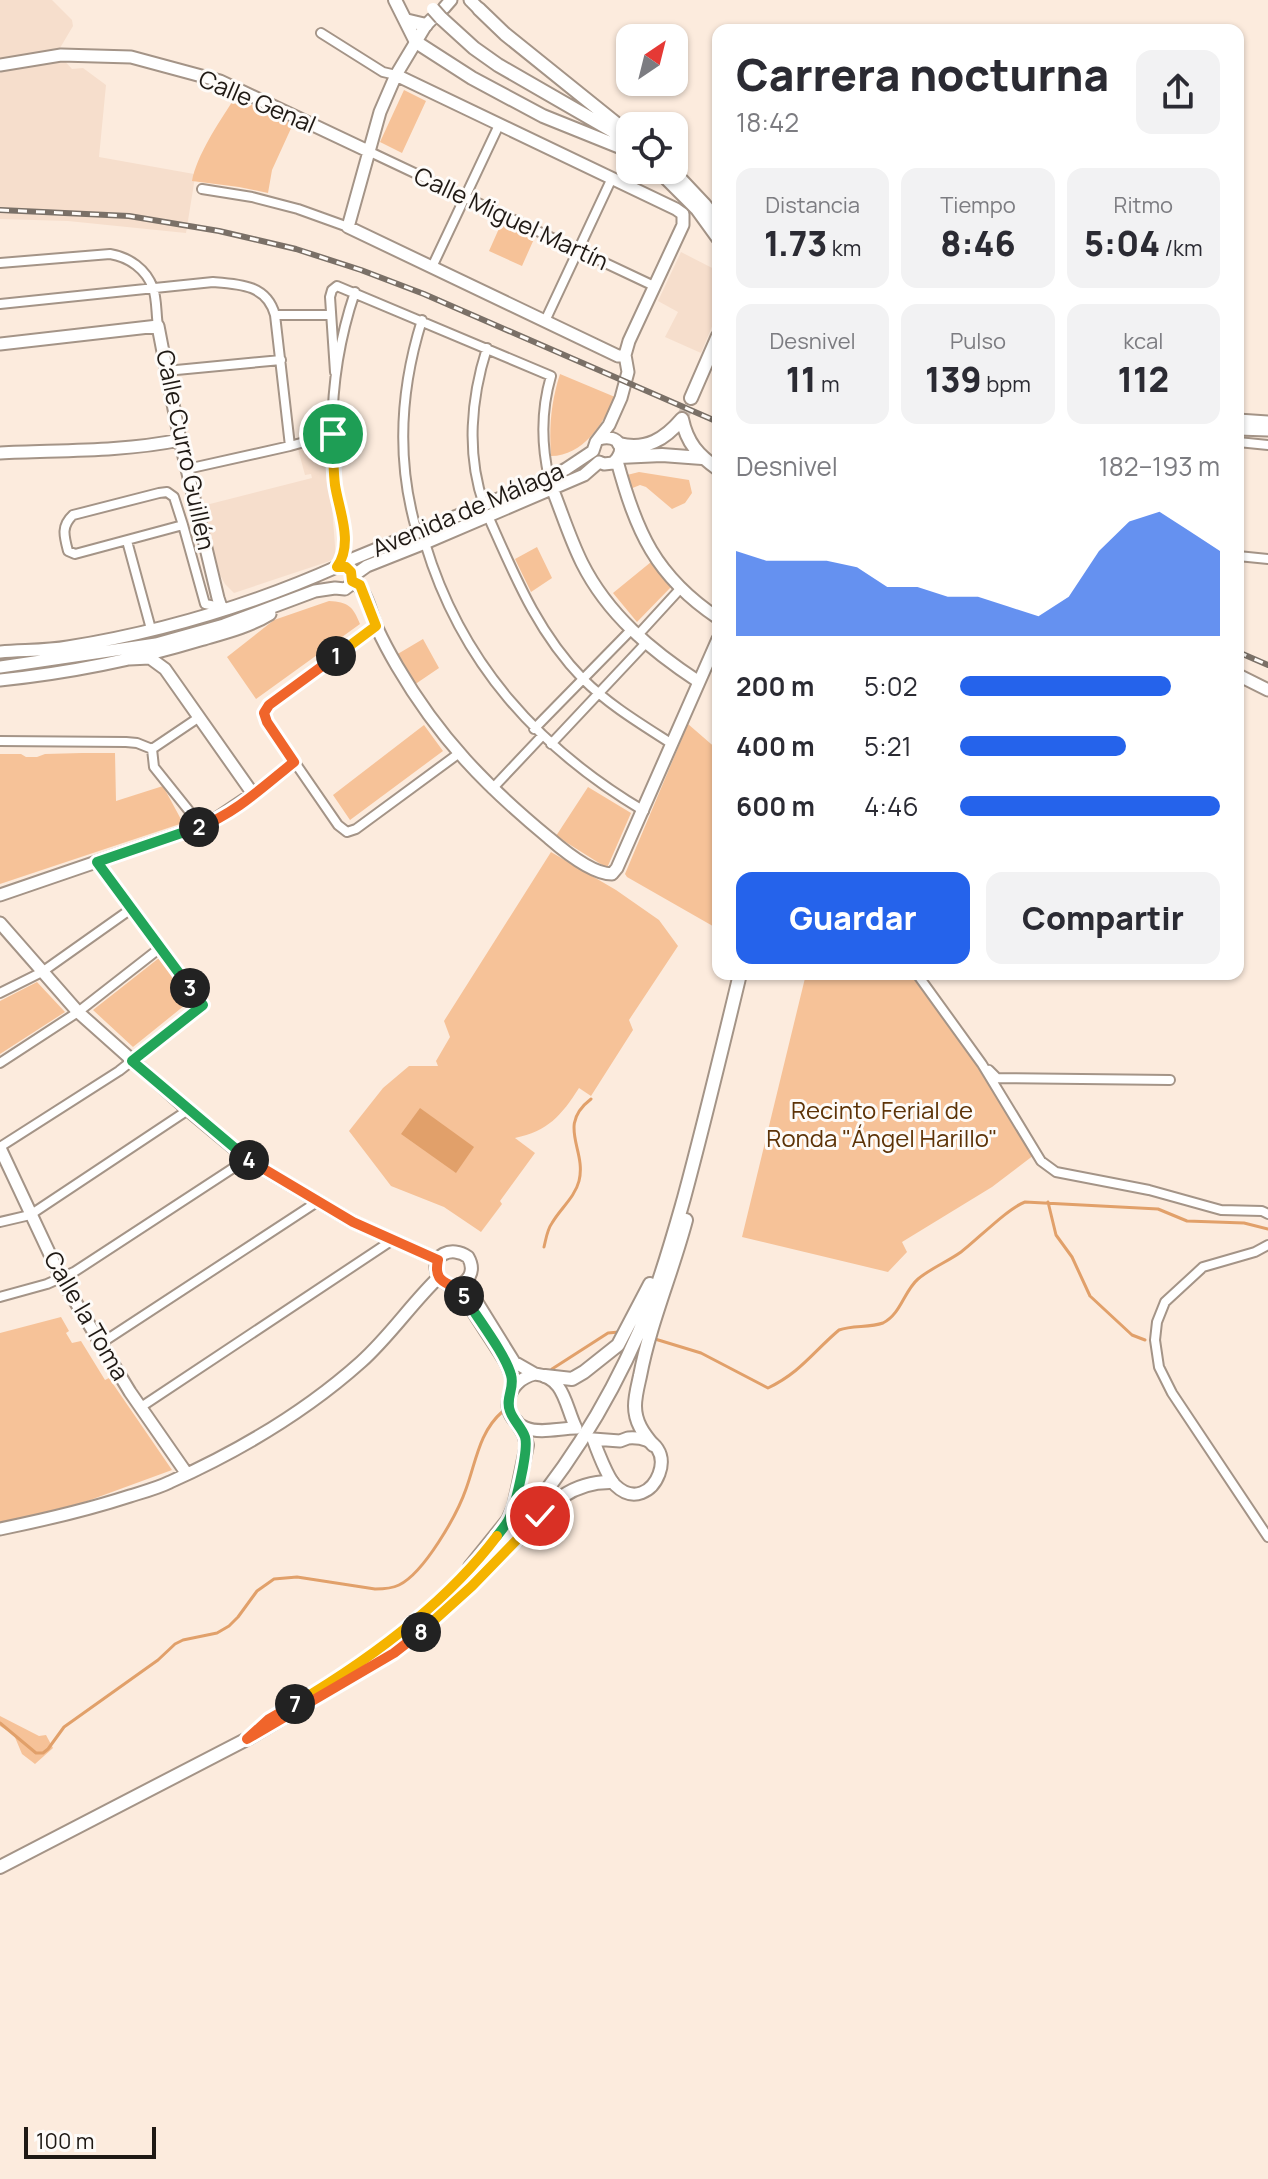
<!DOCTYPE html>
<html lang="es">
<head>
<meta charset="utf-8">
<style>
  :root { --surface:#fff; --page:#f2f2f3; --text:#2b2b33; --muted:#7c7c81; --accent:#2563eb }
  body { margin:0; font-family:Manrope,sans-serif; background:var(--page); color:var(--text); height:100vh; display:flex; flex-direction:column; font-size:30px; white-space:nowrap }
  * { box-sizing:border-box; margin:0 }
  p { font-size:26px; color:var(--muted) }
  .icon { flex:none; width:44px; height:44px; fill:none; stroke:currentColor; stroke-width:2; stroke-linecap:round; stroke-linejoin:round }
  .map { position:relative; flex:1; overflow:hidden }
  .side { position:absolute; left:712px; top:24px; width:532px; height:956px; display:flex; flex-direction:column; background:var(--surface); border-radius:16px; box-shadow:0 2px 6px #0004 }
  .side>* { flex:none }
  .needle { width:52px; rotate:35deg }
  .buttons { position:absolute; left:616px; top:24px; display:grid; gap:16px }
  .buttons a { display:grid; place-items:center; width:72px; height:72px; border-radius:16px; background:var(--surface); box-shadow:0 2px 6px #0004; font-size:40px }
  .scale { position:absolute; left:24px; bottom:20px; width:132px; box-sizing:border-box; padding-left:8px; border:4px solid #1f1914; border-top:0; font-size:22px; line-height:28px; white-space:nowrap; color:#1f1914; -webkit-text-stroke:6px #fefbf8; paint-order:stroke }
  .pin { position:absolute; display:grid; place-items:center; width:68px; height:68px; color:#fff; margin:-34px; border:4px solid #fff; border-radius:50%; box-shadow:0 2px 8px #0007 }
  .km { position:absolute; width:40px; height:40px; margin:-20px; border-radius:50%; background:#222; color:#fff; font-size:22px; line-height:40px; text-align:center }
  .round { display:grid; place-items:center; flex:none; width:84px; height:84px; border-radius:16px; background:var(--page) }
  .overview { display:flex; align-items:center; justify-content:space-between; height:136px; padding:0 24px }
  h1 { font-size:44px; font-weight:800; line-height:60px }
  .figures { display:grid; grid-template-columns:repeat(3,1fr); gap:12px; height:136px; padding:8px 24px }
  .figures div { display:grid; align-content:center; border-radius:16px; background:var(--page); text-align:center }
  .figures b { font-size:34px; font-weight:800 }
  .figures small { font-size:22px; font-weight:400 }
  .figures p { font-size:22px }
  .chart { height:224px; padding:16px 24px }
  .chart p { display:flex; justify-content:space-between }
  .chart svg { width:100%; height:144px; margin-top:8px; fill:var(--accent); opacity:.7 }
  .primary-button { display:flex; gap:16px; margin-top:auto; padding:16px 24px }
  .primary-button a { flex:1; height:92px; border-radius:16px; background:var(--accent); color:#fff; font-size:32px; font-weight:800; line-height:92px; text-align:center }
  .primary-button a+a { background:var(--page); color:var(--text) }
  ul { padding:0 24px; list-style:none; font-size:26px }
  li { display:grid; grid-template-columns:128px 96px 1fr; align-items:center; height:60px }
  li i { height:20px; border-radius:10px; background:var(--accent) }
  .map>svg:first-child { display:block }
</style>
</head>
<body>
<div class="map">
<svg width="1268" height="2179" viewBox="0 0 1268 2179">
  <rect width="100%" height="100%" fill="#fcebdd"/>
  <path fill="#f6decc" d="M0,0H52L72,20L73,26L60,48V56L72,69L83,68L106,85L99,157L194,174L196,171L186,233L68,221L0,219Z
    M681,252L718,271V312L701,353L665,337L678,312L658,301Z
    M327,441L336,559L234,593L225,584L220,575L202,506L312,478L311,474L305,475L298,449Z"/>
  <path fill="#f6c298" d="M404,90L426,101L402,153L380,142Z
    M232,102L243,107L246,102L293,124L272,170L268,193L239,187L192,181C197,155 218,124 232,102Z
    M501,224L534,239L522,266L489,251Z
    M560,374L615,397C603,424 583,456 551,456C549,427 551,402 560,374Z
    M639,472L689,480L692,493L685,503L672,509L646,487L640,485L630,489L627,475Z
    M537,547L552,578L531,592L515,559Z
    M651,562L671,587L637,622L613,593Z
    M329,601C348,602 353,606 360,624L256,699L227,657L274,620Z
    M423,639L439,668L414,685L396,655Z
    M688,724L718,750V929L627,877L625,874Z
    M424,725L443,751L350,820L333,795Z
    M82,753H115L116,801L163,786L183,823L0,884V754H21L26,757H37L45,754Z
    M588,787L631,813L607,868L556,836Z
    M551,852L616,890L659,920L678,946L629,1020L633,1030L591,1096L579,1088C561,1116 548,1131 515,1138L535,1153L500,1201L502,1204L481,1232L444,1207L391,1186L349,1131L383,1088L409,1066H438L436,1061L450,1037L444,1021Z
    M159,958L190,1001L133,1047L93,1010Z
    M806,974H910L975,1063L1034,1155L992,1187L902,1242L907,1252L888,1272L742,1237Z
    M37,982L65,1012L0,1054V1001Z
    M61,1317L69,1331L66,1333L72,1343L81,1341L105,1380L109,1378L172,1470L82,1503L0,1523V1333Z
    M0,1716L39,1736L46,1735L53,1748L35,1764L22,1754L14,1735L0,1726Z"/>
  <path fill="#e1a06a" d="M420,1108L474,1147L456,1173L401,1134Z"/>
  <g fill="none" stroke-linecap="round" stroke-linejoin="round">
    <path stroke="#e1a06a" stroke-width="3" d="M1048,1202L1056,1235L1072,1257L1090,1296L1132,1335L1145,1340
      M544,1247C546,1239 547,1230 552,1223C560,1209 575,1197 579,1181C587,1149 556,1126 591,1099
      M655,1339L701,1353L768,1388C801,1372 813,1352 839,1330C853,1325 869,1328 883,1323C901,1314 904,1291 918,1279C931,1268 947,1262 961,1252C977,1240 1008,1208 1025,1202L1158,1209L1187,1221L1244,1223L1268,1229
      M552,1369L608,1333L619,1332
      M0,1723L36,1753H43L48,1749L64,1727L158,1660L175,1644L183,1640L217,1633L229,1626L238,1617L257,1591L274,1579L297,1577L375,1589C383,1589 391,1589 399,1585C424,1573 457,1515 466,1489C476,1462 479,1432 502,1412"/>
    <path stroke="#d0c1b5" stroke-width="12" stroke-dasharray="12 6" stroke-linecap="butt" d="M682,419L691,398"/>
    <defs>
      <path id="street" d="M321,33L383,72L396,75
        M368,151L654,286
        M202,189L252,197L298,209L348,227
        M0,263L110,254C129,257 146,269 153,288C157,299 156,314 158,326
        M432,267L499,125
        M0,304L213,282C240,284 267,285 275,315L290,446
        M275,315H330
        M545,321L612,178
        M166,371L281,360
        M335,372L330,297L332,290L337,286L551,376C541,410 541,443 549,478
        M1238,442L1268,445
        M187,469L290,446L333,434
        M167,492L174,497L183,525L75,554L68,551C64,536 61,526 73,515L159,493Z
        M484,505C466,454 471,398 487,348
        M488,516C514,574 537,632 583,679C609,705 641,724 672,744
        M183,525L205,604L221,607
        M417,532C396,461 400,390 422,320
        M127,541L151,629
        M425,543C461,663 538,748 644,811
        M1238,556L1268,559
        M338,566C355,542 338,508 335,482C328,417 334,354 355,292
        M376,626L269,705L264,713L267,722L338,825L347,832L356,829L458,754
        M637,636L680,589
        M534,729L631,630
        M0,741L126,742L137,743L152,749L198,718
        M551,744L645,644
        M152,749L154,767L194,817
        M492,789L542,736
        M253,794L294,762
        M917,974L982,1064L1041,1161L1056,1172L1149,1190L1221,1210L1262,1211L1268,1214
        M0,993L42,972L131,909
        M0,1063L78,1012L160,948
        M989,1070L997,1078L1170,1080
        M0,1147L119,1071L203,1005L131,909L97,862
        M0,1222L30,1215L188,1110
        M1268,1245L1255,1252L1203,1267L1165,1302L1157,1322L1155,1340L1159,1367L1172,1393L1268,1537
        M0,1297L47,1284L74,1272L247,1159
        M100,1344L317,1202
        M141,1407L391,1241"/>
      <path id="secondary" d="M470,0L479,9
        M444,8L451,0
        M432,19L426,25L396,75L380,112L348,227L618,356L625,355
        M0,65L61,55L131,57L220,81L368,151
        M0,344L158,326L180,440L218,598L221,607L225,609
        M1238,420L1268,422
        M1238,429L1268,430
        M599,439C619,433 628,450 613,463L604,464L599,462
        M0,453C59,450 121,452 180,440
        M617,461C636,531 655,576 718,618
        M552,488C562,513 570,539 582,563C608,615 652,651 699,682
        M342,566L350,560L549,478L566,469L593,451L596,442L609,425L621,398L628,372L625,355L629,341L683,225V214L676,209L396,75
        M353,576L367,566L425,543L584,475L599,462
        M352,581C368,590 370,613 377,628C383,641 390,654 397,666C439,738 486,786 549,838C564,851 592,874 612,874L617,868L718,639
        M0,652C22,650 46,651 68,647C161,632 254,604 339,566L349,569C355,576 353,584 345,589L335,588L315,591L224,625L156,644L0,667
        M1238,675L1268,690
        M0,680C68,673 134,660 200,640C224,633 249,627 270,614
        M0,895L210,823L253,794L165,669L150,658L129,659
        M0,923L78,1012L188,1110L247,1159L353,1222L438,1260
        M0,1148L61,1278L130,1392L187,1474
        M468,1284L470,1291L514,1362L535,1374
        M453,1286C469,1284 476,1271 468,1257C452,1245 429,1255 438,1275C443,1286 456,1285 463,1293C466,1298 469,1305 472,1310C483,1328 495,1345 506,1363L511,1375L513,1387
        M535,1374C565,1377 565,1406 576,1428C561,1428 540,1434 526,1428C496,1416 507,1380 535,1374Z
        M628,1438C690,1434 653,1522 615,1485C608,1478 597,1450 593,1439L620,1441Z
        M0,1529C44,1520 87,1510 130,1496C143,1492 158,1488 170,1482C239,1451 304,1413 361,1362C390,1336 411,1304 439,1277"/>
      <path id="primary" d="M395,0L416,42L472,78L543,116L630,151
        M479,9L505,34L628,133
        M441,18L474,48L498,65L630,141
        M405,20L426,25
        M658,170L697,209L718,238
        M672,170L704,204L718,222
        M691,398L718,336
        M682,419C687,443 698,455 718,469
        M619,444C646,451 665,439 682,419
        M619,457L662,455L702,458
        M545,1376L572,1379L584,1372L618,1345L650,1284
        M653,1445C643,1433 635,1422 635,1406C635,1396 638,1385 640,1376C650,1323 672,1273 686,1220
        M517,1540C545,1510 567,1481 612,1482
        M470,1567L508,1520L514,1507L527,1445L524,1434L516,1421
        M346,1680C487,1578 587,1466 651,1303C664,1269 674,1233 684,1198C704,1124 722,1049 740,974
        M0,1867L247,1739L353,1676"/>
    </defs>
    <use href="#street" stroke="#a49487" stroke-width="12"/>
    <use href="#secondary" stroke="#a49487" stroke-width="15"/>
    <use href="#primary" stroke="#a49487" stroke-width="16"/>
    <use href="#street" stroke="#fff" stroke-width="8"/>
    <use href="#secondary" stroke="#fff" stroke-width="11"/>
    <use href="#primary" stroke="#fff" stroke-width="12"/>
    <defs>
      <path id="rail" d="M0,210L129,216L219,231L296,249L361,270L424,294L718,422
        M1238,652L1268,665"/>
    </defs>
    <use href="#rail" stroke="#7a7067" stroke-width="6"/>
    <use href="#rail" stroke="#fefbf8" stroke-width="3" stroke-dasharray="9" stroke-linecap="butt"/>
    <defs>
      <path id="primary-bridge" d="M433,9L441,18"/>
    </defs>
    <use href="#primary-bridge" stroke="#a49487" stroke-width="16" stroke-linecap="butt"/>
    <use href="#primary-bridge" stroke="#fff" stroke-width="12"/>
  </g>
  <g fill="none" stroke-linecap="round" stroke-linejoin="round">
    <defs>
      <path id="split-1" d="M333,434C333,451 333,468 335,485C339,511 354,543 337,567H346L351,572L352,581L360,585L376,626L336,656"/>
      <path id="split-2" d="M199,827C235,814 265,785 294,762L267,722L264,713L269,705L336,656"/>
      <path id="split-3" d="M190,988L97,862L199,827"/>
      <path id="split-4" d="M190,988L203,1005L132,1061L249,1160"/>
      <path id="split-5" d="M249,1160L353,1222L438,1260C432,1287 453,1280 464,1296"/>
      <path id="split-6" d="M464,1296C477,1318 505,1353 511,1375C515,1388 505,1398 510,1411C513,1420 522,1428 525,1437C529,1449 515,1509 508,1521C505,1526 501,1531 497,1536"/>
      <path id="split-7" d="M295,1704C369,1660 445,1605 497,1536"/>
      <path id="split-8" d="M295,1704L269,1719L247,1739L394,1653L421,1632"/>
      <path id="split-9" d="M421,1632L472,1586L540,1516"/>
    </defs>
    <use href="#split-1" stroke="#fff" stroke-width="16"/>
    <use href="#split-2" stroke="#fff" stroke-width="16"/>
    <use href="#split-3" stroke="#fff" stroke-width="16"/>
    <use href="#split-4" stroke="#fff" stroke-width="16"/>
    <use href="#split-5" stroke="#fff" stroke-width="16"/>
    <use href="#split-6" stroke="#fff" stroke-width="16"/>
    <use href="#split-7" stroke="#fff" stroke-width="16"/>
    <use href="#split-8" stroke="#fff" stroke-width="16"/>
    <use href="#split-9" stroke="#fff" stroke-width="16"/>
    <use href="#split-1" stroke="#f5b400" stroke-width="10"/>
    <use href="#split-2" stroke="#f0652b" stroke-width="10"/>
    <use href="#split-3" stroke="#22a559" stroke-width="10"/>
    <use href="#split-4" stroke="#22a559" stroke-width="10"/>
    <use href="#split-5" stroke="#f0652b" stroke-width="10"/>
    <use href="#split-6" stroke="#22a559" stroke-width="10"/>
    <use href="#split-7" stroke="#f5b400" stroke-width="10"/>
    <use href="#split-8" stroke="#f0652b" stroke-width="10"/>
    <use href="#split-9" stroke="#f5b400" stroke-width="10"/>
  </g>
  <g text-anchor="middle" stroke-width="6" stroke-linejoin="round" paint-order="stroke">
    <g font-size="24" fill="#1f1914" stroke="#fefbf8">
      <text transform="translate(257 102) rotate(23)" y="8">Calle Genal</text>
      <text transform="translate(511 219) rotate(25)" y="8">Calle Miguel Martín</text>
      <text transform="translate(185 450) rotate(78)" y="8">Calle Curro Guillén</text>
      <text transform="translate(468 510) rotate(-23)" y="8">Avenida de Málaga</text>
      <text transform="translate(86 1316) rotate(60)" y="8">Calle la Toma</text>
    </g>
    <g font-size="24" fill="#5d3307" stroke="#fefbf8">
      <text x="882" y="1119">Recinto Ferial de<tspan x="882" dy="28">Ronda "Ángel Harillo"</tspan></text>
    </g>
  </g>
</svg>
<div class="buttons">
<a><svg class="needle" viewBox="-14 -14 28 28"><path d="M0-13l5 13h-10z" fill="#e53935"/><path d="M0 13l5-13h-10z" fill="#7c7c81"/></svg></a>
<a><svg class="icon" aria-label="locate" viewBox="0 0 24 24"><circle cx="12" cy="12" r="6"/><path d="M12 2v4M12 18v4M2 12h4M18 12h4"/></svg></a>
</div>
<div class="scale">100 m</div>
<div class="pin" style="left:333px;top:434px;background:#1e9e55"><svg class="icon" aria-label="arrive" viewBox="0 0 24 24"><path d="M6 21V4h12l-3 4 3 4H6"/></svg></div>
<div class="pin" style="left:540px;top:1516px;background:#d93025"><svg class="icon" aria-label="check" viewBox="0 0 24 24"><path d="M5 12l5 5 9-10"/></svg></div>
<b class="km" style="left:336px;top:656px">1</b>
<b class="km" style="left:199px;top:827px">2</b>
<b class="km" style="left:190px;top:988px">3</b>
<b class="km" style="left:249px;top:1160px">4</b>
<b class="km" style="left:464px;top:1296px">5</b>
<b class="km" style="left:295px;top:1704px">7</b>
<b class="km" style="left:421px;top:1632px">8</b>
<section class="side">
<div class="overview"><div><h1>Carrera nocturna</h1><p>18:42</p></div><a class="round"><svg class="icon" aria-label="share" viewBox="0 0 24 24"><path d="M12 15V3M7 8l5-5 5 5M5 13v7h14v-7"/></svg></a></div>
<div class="figures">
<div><p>Distancia</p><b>1.73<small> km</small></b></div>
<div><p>Tiempo</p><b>8:46</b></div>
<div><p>Ritmo</p><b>5:04<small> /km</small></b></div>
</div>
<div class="figures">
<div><p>Desnivel</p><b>11<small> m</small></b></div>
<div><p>Pulso</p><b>139<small> bpm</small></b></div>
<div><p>kcal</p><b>112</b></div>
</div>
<div class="chart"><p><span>Desnivel</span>182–193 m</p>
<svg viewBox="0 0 160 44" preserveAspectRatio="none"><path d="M0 44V18L10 21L20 21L30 21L40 23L50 29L60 29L70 32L80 32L90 35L100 38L110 32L120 18L130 9L140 6L150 12L160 18V44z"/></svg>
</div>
<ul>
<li><b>200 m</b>5:02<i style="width:81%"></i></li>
<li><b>400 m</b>5:21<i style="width:64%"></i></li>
<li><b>600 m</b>4:46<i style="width:100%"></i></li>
</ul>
<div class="primary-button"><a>Guardar</a><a>Compartir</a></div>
</section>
</div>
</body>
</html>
